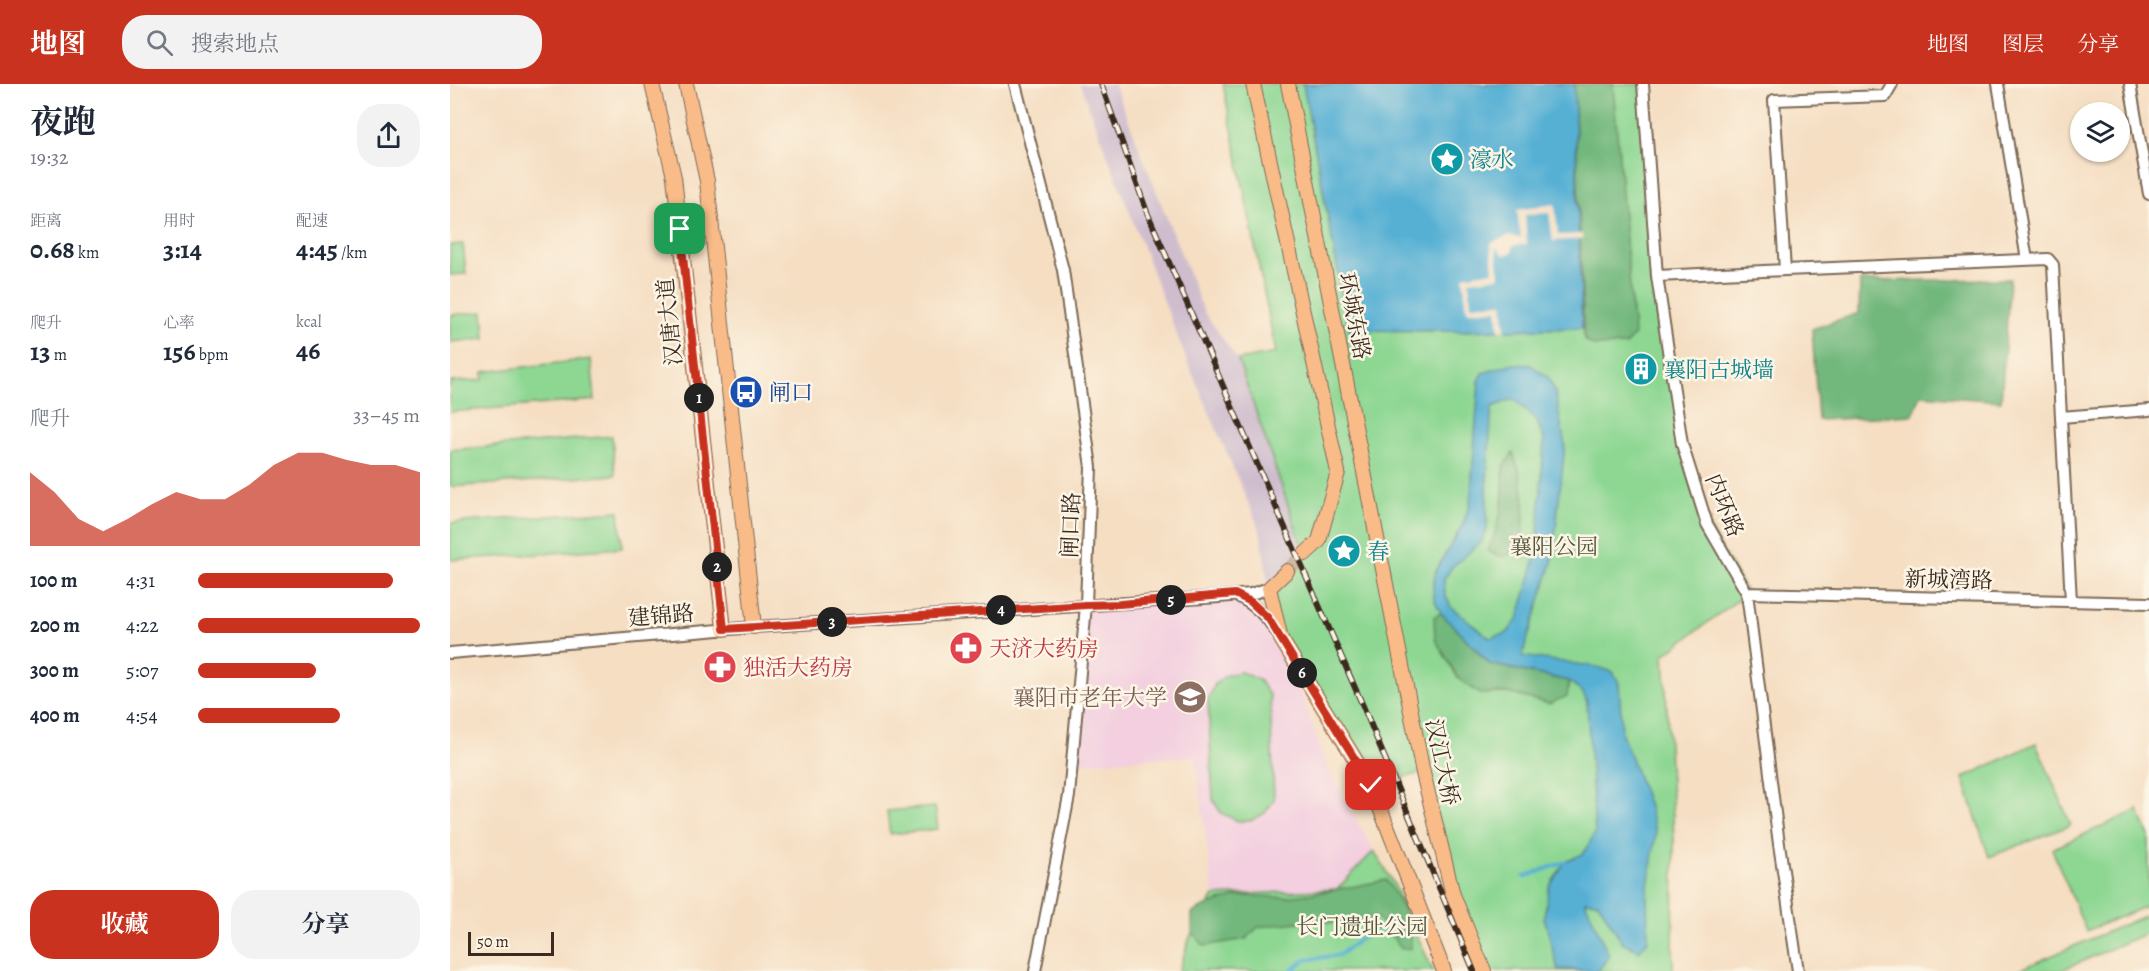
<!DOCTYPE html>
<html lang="zh">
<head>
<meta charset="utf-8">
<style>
  :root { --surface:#fff; --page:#f2f2f3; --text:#1f2937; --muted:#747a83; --accent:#c8321e }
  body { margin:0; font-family:Alegreya,"Noto Serif SC",serif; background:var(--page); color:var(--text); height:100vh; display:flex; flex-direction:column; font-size:22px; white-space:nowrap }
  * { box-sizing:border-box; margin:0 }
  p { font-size:20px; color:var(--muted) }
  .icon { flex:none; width:33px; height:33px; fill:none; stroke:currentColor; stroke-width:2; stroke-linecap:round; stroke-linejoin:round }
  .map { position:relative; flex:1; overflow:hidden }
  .side { display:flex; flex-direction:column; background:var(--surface); width:450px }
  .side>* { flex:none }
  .tools { position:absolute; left:1620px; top:18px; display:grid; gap:12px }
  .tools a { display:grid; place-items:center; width:60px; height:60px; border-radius:50%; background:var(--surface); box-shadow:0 2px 4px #0004; font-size:30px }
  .scale { position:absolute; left:18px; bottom:15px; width:86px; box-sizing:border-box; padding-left:6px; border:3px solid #3b2a1e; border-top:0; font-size:16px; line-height:21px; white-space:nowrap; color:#3b2a1e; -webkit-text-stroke:4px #fcf5e5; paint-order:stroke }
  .pin { position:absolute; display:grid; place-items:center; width:51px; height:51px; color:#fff; margin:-26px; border-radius:12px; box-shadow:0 3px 9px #0006 }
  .km { position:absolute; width:30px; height:30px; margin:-15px; border-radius:50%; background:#222; color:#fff; font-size:16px; line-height:30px; text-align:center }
  .round { display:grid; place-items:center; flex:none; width:63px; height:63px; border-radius:24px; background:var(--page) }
  .headline { display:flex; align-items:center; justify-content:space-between; height:102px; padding:0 30px }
  h1 { font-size:33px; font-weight:700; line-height:45px }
  .stats { display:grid; grid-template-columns:repeat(3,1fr); gap:9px; height:102px; padding:6px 30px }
  .stats div { display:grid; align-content:center }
  .stats b { font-size:26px; font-weight:700 }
  .stats small { font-size:16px; font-weight:400 }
  .stats p { font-size:16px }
  .chart { height:168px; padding:12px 30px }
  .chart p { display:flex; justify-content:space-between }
  .chart svg { width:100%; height:108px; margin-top:6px; fill:var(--accent); opacity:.7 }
  .action { display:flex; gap:12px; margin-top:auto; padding:12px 30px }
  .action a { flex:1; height:69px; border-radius:24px; background:var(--accent); color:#fff; font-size:24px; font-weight:700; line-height:69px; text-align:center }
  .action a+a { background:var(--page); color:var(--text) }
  ul { padding:0 30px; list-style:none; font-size:20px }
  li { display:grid; grid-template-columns:96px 72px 1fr; align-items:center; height:45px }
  li i { height:15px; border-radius:8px; background:var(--accent) }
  header { display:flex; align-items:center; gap:36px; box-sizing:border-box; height:84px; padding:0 30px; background:var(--accent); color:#fff }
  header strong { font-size:28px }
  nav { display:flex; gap:33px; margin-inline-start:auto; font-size:21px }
  .search { width:420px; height:54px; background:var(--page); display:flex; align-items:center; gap:15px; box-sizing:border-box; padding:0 21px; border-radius:24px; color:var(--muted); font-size:22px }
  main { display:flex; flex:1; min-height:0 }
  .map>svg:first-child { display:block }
</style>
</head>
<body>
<header>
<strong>地图</strong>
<div class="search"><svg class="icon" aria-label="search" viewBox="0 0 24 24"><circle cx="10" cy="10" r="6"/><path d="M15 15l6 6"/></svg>搜索地点</div>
<nav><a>地图</a><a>图层</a><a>分享</a></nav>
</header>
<main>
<section class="side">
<div class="headline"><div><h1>夜跑</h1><p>19:32</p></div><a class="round"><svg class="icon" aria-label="share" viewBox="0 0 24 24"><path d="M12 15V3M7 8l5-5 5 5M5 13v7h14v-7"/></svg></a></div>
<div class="stats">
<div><p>距离</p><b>0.68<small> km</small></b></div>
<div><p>用时</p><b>3:14</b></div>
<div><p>配速</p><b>4:45<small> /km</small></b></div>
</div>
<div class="stats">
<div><p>爬升</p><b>13<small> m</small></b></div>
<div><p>心率</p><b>156<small> bpm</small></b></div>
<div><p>kcal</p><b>46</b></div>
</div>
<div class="chart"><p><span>爬升</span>33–45 m</p>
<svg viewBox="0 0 160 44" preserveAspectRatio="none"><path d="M0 44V14L10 22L20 33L30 38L40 33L50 27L60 22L70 25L80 25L90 19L100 11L110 6L120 6L130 9L140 11L150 11L160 14V44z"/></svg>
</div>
<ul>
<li><b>100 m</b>4:31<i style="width:88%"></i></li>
<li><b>200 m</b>4:22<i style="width:100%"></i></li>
<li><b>300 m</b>5:07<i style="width:53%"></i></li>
<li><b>400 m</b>4:54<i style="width:64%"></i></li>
</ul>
<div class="action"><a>收藏</a><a>分享</a></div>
</section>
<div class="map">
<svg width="1699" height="887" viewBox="0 0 1699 887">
  <rect width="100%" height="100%" fill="#fcf5e5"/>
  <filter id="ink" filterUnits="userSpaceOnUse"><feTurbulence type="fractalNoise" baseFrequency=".0167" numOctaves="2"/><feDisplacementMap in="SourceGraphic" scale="12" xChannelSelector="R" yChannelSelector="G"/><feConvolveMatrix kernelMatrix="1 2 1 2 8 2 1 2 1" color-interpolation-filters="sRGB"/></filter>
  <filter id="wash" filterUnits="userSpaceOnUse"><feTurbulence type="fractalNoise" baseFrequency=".008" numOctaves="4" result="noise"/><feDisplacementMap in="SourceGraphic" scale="24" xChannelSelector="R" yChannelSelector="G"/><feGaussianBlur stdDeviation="1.35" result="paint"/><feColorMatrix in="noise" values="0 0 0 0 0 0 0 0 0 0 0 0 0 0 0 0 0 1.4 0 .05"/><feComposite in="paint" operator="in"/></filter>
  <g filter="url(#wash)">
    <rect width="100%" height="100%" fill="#f5dec2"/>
    <path fill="#f3cfdf" d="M769,513L801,518L831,555L878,685L924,767L887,805L764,812L745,672L622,679L636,521Z"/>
    <path fill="#cfbdce" d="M630,0H664L754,228L788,276L855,470L819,504L810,446L737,277Z"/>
    <path fill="#8ed793" stroke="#648058" stroke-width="1.5" d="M773,0H853L899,246L1005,247L1132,244L1124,0H1193L1207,192L1232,360L1257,440L1297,509L1214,571L1224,754L1223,887H1034L1003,811L972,689L921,701L831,555L819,504L855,470L788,276L826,269Z
      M13,160L16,190L0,191V161Z
      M33,228L35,255L0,258V231Z
      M141,275L145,316L0,328V298L33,296V288Z
      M162,352L165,391L0,403V366Z
      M169,427L172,464L0,476V439Z
      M791,588L809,596L820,612L824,716L815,729L800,737H788L771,729L763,716L758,616L765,600L777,591Z
      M1586,659L1621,741L1539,773L1513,694Z
      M485,723L488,745L440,750L437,727Z
      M1688,726L1699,752V821L1636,847L1602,765Z
      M924,767L945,802L983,887H729L740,853L764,812L887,805Z
      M1699,830V848L1610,887H1566Z"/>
    <path fill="#72b87d" stroke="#56714e" stroke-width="1.5" d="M1124,0H1163L1184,251L1176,261L1144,262L1134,256Z
      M1560,195L1551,317L1471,311L1463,331L1368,336L1362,245L1409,229L1410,197Z
      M1063,369C1075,400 1078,433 1069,465L1053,473L1037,467C1052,438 1054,414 1053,383Z
      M991,529L1040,580L1119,597L1117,612L1099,620L1058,609L1030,610L1008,594L985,555L984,533Z
      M936,796C950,816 962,839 961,864L952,865L926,832L890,840L863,836L808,843L796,855L754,862L742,848V829C755,822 770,816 785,813C801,810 819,814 836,813C870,809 902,803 936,796Z"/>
    <path fill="#56b0d4" stroke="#486d79" stroke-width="1.5" fill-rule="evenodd" d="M853,0H1124L1132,244L1005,247L899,246Z
      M1060,280L1081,281L1098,293L1105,308L1115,361L1102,479L1072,572L1147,583L1163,588L1169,599L1172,650L1198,719L1206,749L1197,810L1198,856L1189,867L1172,858L1148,818L1135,817L1159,872L1148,887L1108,885L1094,833L1099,803L1115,778L1133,770L1145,749L1137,618L1133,609L1119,597L1040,580L991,529L984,515L983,502L986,486L1013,440L1020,420L1029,297L1033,289ZM1063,315L1086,335L1094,355L1088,453L1082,488L1068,535L1057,549L1040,554L1001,523L995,510L994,495L1002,483L1032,457L1037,446V396L1042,323Z"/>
    <path fill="#f5dec2" d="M1105,120L1108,151L1132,150L1133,155L1103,157L1099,129L1075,131L1077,160L1063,161L1062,168L1054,171L1046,163L1050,193L1019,197L1021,221L1053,219L1055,246H1049L1047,226L1017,227L1013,192L1043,187L1041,159L1058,152L1071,154L1067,126Z"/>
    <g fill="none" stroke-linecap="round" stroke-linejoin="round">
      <path stroke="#56b0d4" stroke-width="4" d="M1074,793L1115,778
        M841,887L855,876L889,871L925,844L943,845"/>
    </g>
  </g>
  <g filter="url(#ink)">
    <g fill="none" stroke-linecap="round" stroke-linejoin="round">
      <path stroke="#d0baa1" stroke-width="14" stroke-dasharray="14 7" stroke-linecap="butt" d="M837,487L855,470"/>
      <defs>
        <path id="minor" d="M565,0L613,186L641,383L636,521L619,712L585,887
          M1193,0L1207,192L1232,360L1257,440L1297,509L1329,760L1348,887
          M1548,0L1577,176
          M1680,0L1699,110
          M1335,186L1598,175L1603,181L1611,333
          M1207,192L1335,186L1324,16L1435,12L1442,0
          M1297,509L1699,519
          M788,512C805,521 816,531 826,547
          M1621,517L1611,333L1699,326
          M0,569L304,543L769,513L801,510L819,504"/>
        <path id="major" d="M202,0L224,93L274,545
          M236,0L257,97L304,543
          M803,0L888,388L869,457L855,470
          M838,0L973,689L1003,811L1034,887
          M837,487L819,504L831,555L921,701L994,887"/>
      </defs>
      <use href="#minor" stroke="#7c6957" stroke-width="14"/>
      <use href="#major" stroke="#7c6957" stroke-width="16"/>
      <use href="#minor" stroke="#fff" stroke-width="10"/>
      <use href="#major" stroke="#f9bc89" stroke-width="14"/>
      <defs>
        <path id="rail" d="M651,0L697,128L913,622L1024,887"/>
      </defs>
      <use href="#rail" stroke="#3b2a1e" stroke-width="6"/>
      <use href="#rail" stroke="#fcf5e5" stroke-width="4" stroke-dasharray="11" stroke-linecap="butt"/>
    </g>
  </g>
  <g fill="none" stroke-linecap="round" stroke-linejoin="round" filter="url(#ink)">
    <defs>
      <path id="route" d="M230,145L274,545L636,521L670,520L785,510L801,518L818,534L921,701"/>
    </defs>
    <use href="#route" stroke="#fff" stroke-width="12"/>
    <use href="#route" stroke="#c8321e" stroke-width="8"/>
  </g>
  <defs>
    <symbol id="sight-disc" viewBox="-11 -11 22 22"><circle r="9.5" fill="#0f9aa8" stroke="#fcf5e5"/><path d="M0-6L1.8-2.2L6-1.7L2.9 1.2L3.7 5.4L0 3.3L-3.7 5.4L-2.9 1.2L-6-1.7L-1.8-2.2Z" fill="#fff"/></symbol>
    <symbol id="building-disc" viewBox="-11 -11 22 22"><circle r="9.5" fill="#0f9aa8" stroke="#fcf5e5"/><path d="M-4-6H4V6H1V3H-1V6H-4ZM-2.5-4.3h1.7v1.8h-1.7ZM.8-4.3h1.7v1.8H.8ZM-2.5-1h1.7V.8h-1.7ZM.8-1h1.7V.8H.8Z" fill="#fff"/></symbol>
    <symbol id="bus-disc" viewBox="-11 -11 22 22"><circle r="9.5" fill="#1a4fb4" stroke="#fcf5e5"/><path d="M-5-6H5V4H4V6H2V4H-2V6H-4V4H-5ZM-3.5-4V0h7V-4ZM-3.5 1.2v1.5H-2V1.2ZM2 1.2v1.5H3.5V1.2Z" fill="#fff"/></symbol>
    <symbol id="pharmacy-disc" viewBox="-11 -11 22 22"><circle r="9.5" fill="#e0444e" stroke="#fcf5e5"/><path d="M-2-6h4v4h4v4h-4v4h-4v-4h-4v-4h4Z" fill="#fff"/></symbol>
    <symbol id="university-disc" viewBox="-11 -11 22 22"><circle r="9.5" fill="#8d6e63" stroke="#fcf5e5"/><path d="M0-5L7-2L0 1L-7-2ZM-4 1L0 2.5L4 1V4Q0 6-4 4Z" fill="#fff"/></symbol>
  </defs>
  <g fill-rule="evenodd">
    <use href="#sight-disc" x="978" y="56" width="38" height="38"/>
    <use href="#building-disc" x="1172" y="266" width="38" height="38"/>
    <use href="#bus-disc" x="277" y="289" width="38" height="38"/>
    <use href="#sight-disc" x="875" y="448" width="38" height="38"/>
    <use href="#pharmacy-disc" x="497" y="545" width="38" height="38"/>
    <use href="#pharmacy-disc" x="251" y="564" width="38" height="38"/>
    <use href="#university-disc" x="721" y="594" width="38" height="38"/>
  </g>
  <g text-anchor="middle" stroke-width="5" stroke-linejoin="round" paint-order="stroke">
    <g font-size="22" fill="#0d838f" stroke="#fcf5e5" text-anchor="start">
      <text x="1020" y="83">濠水</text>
      <text x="1214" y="293">襄阳古城墙</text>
      <text x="917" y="475">春</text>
    </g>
    <g font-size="22" fill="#3b2a1e" stroke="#fcf5e5">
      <text transform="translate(905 232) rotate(79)" y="8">环城东路</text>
      <text transform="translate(219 238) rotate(-96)" y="8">汉唐大道</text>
      <text transform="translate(1275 421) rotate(68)" y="8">内环路</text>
      <text transform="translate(620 441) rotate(-88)" y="8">闸口路</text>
      <text transform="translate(1499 495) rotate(1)" y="8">新城湾路</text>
      <text transform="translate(211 531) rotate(-5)" y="8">建锦路</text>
      <text transform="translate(993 678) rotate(78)" y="8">汉江大桥</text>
    </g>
    <g font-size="22" fill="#164399" stroke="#fcf5e5" text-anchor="start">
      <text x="319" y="316">闸口</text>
    </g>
    <g font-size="22" fill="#50553b" stroke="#fcf5e5">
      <text x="1104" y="470">襄阳公园</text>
      <text x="912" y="850">长门遗址公园</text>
    </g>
    <g font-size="22" fill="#be3a42" stroke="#fcf5e5" text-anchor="start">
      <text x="539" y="572">天济大药房</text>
      <text x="293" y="591">独活大药房</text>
    </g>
    <g font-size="22" fill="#785e54" stroke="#fcf5e5" text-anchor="end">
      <text x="717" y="621">襄阳市老年大学</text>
    </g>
  </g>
</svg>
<div class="tools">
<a><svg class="icon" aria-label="layers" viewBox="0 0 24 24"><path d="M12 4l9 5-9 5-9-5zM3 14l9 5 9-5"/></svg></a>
</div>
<div class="scale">50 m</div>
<div class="pin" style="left:230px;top:145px;background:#1e9e55"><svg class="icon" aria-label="arrive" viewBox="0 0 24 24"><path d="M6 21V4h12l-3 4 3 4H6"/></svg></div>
<div class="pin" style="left:921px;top:701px;background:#d93025"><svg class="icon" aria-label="check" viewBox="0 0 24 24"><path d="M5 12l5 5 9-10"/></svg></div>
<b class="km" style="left:249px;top:314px">1</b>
<b class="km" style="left:267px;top:483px">2</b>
<b class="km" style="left:382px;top:538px">3</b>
<b class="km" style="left:551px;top:526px">4</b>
<b class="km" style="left:721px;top:516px">5</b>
<b class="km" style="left:852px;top:589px">6</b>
</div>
</main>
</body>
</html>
